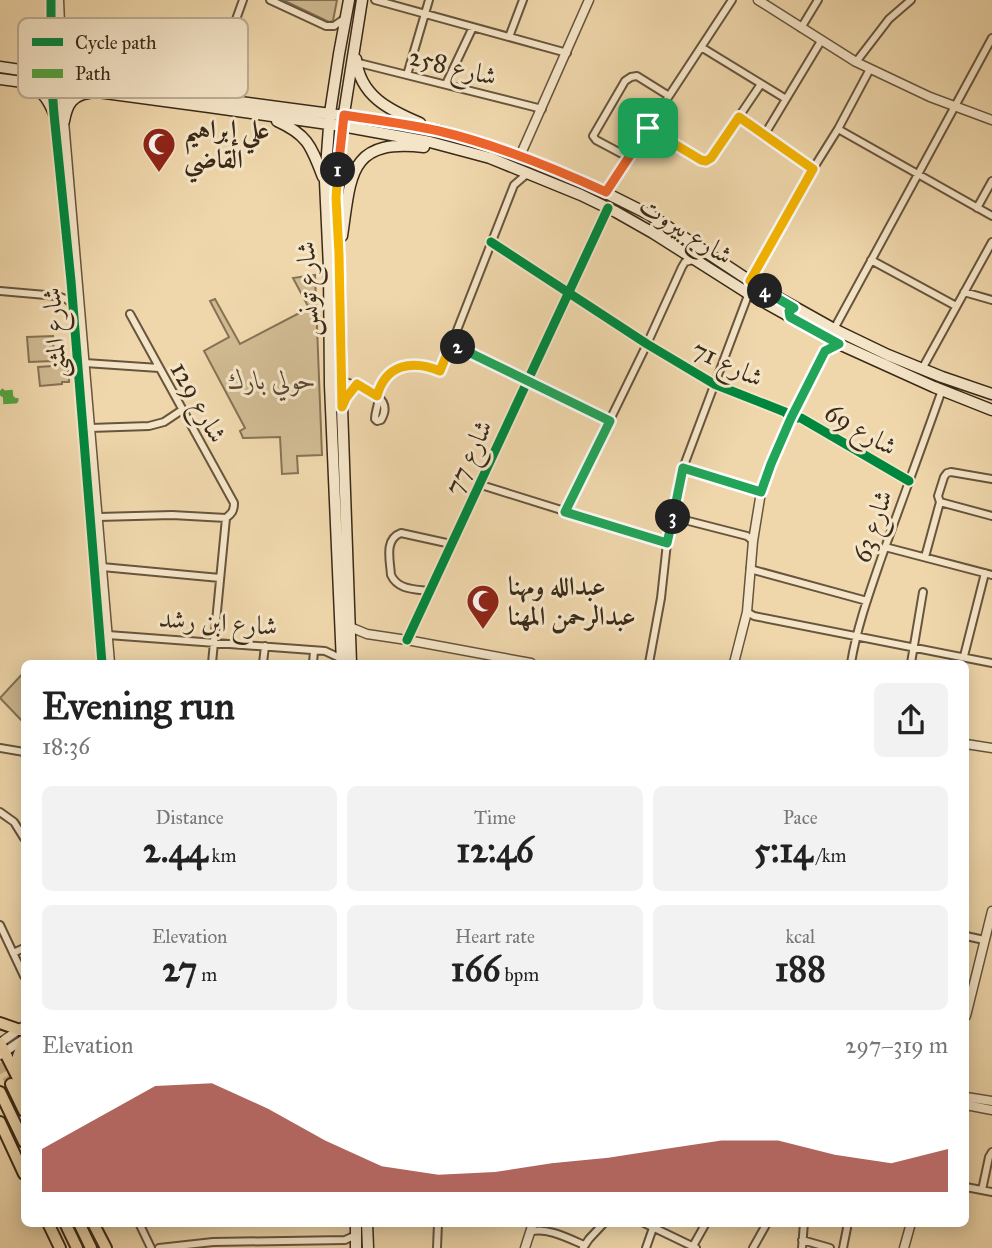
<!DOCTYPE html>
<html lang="en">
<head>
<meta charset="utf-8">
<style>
  :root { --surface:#fff; --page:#f2f2f2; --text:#222; --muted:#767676; --accent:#8f2418 }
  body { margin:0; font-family:"IM FELL Great Primer",Amiri,serif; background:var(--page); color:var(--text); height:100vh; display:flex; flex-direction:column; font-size:26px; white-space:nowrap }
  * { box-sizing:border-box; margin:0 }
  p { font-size:23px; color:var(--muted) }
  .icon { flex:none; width:38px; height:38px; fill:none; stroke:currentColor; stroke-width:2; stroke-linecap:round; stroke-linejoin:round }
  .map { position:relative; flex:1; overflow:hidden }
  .details { position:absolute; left:21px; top:660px; width:948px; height:567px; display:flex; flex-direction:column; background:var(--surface); border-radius:10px; box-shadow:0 4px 18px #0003 }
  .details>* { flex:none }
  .pin { position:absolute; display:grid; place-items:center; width:60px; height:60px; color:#fff; margin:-30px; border-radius:14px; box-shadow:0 4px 10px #0006 }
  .km { position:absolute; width:35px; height:35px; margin:-18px; border-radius:50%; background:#222; color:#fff; font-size:19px; line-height:35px; text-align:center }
  .round { display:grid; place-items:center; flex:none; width:74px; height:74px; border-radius:10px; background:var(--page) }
  .summary { display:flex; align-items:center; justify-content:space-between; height:119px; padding:0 21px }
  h1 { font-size:38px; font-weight:700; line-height:52px }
  .metrics { display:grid; grid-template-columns:repeat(3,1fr); gap:10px; height:119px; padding:7px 21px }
  .metrics div { display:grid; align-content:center; border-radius:10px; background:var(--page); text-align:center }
  .metrics b { font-size:35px; font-weight:700 }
  .metrics small { font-size:19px; font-weight:400 }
  .metrics p { font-size:19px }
  .chart { height:196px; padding:14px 21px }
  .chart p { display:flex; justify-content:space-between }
  .chart svg { width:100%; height:126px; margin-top:7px; fill:var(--accent); opacity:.7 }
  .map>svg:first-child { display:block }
</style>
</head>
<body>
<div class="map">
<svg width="992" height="1248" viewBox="0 0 992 1248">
  <rect width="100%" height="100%" fill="#efd7ab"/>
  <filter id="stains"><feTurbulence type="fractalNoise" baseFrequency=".00286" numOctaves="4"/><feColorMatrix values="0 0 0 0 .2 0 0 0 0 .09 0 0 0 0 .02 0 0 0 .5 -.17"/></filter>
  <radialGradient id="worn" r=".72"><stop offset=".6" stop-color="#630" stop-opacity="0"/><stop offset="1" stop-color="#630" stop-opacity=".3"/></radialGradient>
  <path fill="#d0ba92" stroke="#857255" stroke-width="2" d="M283,0H337L333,21L329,22Z
    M315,275L322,455L297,456L298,473L282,474L280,437L243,438L240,431L245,428L204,351L229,337L210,301L215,299L240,344L309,308L293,278Z
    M53,336L54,361L29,362L27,337Z
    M68,365L69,382H62V384L40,386L38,367Z
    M24,672V723L0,698Z"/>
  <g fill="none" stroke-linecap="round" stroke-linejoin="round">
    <path stroke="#cbb48e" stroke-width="10" stroke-dasharray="10 5" stroke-linecap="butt" d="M0,1063L11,1084"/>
    <defs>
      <path id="minor" d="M270,0L326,26H334L344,19
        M375,0L567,53
        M801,28L818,0
        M509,37L523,0
        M701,47L786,99
        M355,62L542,109
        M856,62L889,19L911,0
        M407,75L429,0
        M446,84L473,27
        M202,97L213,83L243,0
        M739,117L813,169
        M648,128L701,160L706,161L711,158L761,84
        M838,129L992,216
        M765,134L821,41
        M628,157L596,140L593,136L625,81L631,77L637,76L669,96
        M606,192L732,0
        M977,208L992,181
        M491,242L647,344L714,384L785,412L791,418H801L909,481
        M871,260L956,306
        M750,281L813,169L838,129L870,69
        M0,291L57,296L66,299L73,304
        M964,292L992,300
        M834,329L992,38
        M451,344L528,379L610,421
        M85,363L159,368
        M922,369L992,242
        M342,378L343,381C359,387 396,395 381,420L377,421L375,419C375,413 377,409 378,403C380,365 410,358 441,371L514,185L528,173
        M344,402L357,385
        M90,428L149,426L164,422L182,410
        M683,468L761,492
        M478,484L667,543
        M940,502L992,516
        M565,512L647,344L682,267L685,262L693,260
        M98,517L172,515L226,518C232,513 234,511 234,503L130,314
        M673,517L747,536L753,541
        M885,547L992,575
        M925,557L940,502L938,496L944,477L947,473L951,472L992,479
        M102,567L220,578
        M750,569L867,601
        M429,591C414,589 398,590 391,575C390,560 384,539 401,533L451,544
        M747,612L754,616L992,663
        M108,635L325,651L342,659
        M407,640L608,208
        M964,656L985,573
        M212,663L226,518
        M263,663L265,646
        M313,663L314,651
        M649,663L661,598L667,543L683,468L747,298L746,292
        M851,663C857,627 869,594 881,559C901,503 922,447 942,390
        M911,663L923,592
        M0,748L24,752
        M0,812L14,822L24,838
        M0,925L24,976
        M966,936L984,940
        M13,953L24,948
        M966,1187L992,1192
        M982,1190L989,1157L992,1152
        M139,1223L151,1248
        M644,1223L696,1248
        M530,1232C545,1226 570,1239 584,1245
        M802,1240L830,1248
        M693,1246L706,1223
        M159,1248L213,1242L345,1240L356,1235
        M437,1248L438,1223
        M583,1248L589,1239L604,1223
        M646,1248L653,1228
        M753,1248L767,1223
        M802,1248L804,1223
        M843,1248L848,1223"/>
      <path id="tertiary" d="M51,0V75L54,114L71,281L102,663
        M59,0L64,121L110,663
        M758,0L856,62L930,97L992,120
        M520,156L589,0
        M350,627L367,634L407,640L531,663
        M734,663L747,612L753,541L761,492L781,441L825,350L839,344
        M966,744L992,748
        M966,1016L992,911
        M0,1043L24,1026
        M0,1055L24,1039
        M966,1097L992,1101
        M966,1105L992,1110
        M525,1248L533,1223
        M904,1248L911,1223"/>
      <path id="secondary" d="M61,37C65,60 67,67 89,77
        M356,59C360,96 389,110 420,123
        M0,67L202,97L398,123L440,131L514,154L578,179L650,215L759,287L834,329L888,355L942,377L992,394
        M34,73L43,68L52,54
        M0,79L209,107L342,126L430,142L490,158L581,195L616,212L653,233L746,292L839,344L934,387L992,410
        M30,86C44,92 49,101 54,114
        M64,121C67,105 72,95 89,93
        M277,121C308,135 311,146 323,177
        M342,236C351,176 348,138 424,147
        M342,663L330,385L329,268L325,181L330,113L339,54L349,0
        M351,663L342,407L339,254L336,198L342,126L362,0
        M356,1223V1248
        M367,1223L368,1248"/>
      <path id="primary" d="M0,1023L20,1030
        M0,1043L24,1090
        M16,1073L18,1056L24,1041
        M11,1084L24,1111
        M0,1092L24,1142
        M0,1122L24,1174
        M48,1223L60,1248
        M65,1223L77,1248
        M79,1223L91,1248
        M93,1223L106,1248"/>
    </defs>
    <use href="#minor" stroke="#67553d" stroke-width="10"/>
    <use href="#tertiary" stroke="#67553d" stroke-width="11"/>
    <use href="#secondary" stroke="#3a2a18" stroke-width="13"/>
    <use href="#primary" stroke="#3a2a18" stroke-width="14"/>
    <use href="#minor" stroke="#f5e5c8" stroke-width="6"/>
    <use href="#tertiary" stroke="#f5e5c8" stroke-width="8"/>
    <use href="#secondary" stroke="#f5e5c8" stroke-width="10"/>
    <use href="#primary" stroke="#efd7ab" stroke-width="10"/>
    <path stroke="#54a440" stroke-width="7" stroke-dasharray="14 7" stroke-linecap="butt" d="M0,391L4,394L15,393V400L0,401"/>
    <defs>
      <path id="cycleway" d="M51,0V75L54,114L71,281L102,663
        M491,242L647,344L714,384L785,412L791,418H801L909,481
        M407,640L608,208"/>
    </defs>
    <use href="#cycleway" stroke="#f5e5c8" stroke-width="13"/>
    <use href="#cycleway" stroke="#00873e" stroke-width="9"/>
  </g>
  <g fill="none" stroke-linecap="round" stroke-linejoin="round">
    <defs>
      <path id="split-1" d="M338,170L344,115C376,120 408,124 439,131C497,145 552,167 606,192L648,128"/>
      <path id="split-2" d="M338,170L336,198L339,254L342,407L346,398L357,384L377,396C386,363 413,360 440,371L451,344L458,347"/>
      <path id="split-3" d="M458,347L610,421L565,512L667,543L673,517"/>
      <path id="split-4" d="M673,517L683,468L761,492L771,464L791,418L825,351L839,344L790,317L789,311L794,308L765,291"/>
      <path id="split-5" d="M648,128L701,160L706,161L711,158L739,117L813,169L750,281L765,291"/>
    </defs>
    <use href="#split-1" stroke="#fff" stroke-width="14"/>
    <use href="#split-2" stroke="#fff" stroke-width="14"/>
    <use href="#split-3" stroke="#fff" stroke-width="14"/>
    <use href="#split-4" stroke="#fff" stroke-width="14"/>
    <use href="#split-5" stroke="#fff" stroke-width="14"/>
    <use href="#split-1" stroke="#f0652b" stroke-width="9"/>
    <use href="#split-2" stroke="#f5b400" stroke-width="9"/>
    <use href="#split-3" stroke="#22a559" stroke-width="9"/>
    <use href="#split-4" stroke="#22a559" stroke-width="9"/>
    <use href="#split-5" stroke="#f5b400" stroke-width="9"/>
  </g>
  <defs>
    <symbol id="mosque-pin" viewBox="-11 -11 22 30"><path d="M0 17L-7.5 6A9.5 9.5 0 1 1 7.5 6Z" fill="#8f2418" stroke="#f5e5c8"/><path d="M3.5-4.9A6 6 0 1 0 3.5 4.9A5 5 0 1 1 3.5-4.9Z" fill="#fff"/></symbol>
  </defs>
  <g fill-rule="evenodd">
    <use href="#mosque-pin" x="140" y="125" width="38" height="52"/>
    <use href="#mosque-pin" x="464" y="582" width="38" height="52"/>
  </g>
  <g text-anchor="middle" stroke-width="6" stroke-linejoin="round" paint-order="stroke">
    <g font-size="26" fill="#3a2a18" stroke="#f5e5c8">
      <text transform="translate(453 66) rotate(14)" y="9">شارع 258</text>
      <text transform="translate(686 230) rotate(32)" y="9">شارع بيروت</text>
      <text transform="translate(307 289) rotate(-92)" y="9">شارع تونس</text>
      <text transform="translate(54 333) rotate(-94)" y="9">شارع المثنى</text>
      <text transform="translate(728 363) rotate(26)" y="9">شارع 71</text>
      <text transform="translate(199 402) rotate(61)" y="9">شارع 129</text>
      <text transform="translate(861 429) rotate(30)" y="9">شارع 69</text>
      <text transform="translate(468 457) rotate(-65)" y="9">شارع 77</text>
      <text transform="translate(872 526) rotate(-71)" y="9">شارع 63</text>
      <text transform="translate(218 622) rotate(4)" y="9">شارع ابن رشد</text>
    </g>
    <g font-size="26" font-weight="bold" fill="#3a2a18" stroke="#f5e5c8" text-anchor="start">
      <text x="184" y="138">علي إبراهيم<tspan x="184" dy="30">القاضي</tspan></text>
      <text x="508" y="595">عبدالله ومهنا<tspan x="508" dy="30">عبدالرحمن المهنا</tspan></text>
    </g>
    <g font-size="26" font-style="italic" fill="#584730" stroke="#f5e5c8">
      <text x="272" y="389">حولي بارك</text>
    </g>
  </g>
  <rect x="18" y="18" width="230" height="80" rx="10" fill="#f5e5c8" stroke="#bdad93" stroke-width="2"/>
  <rect x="32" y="38" width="31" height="8" fill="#00873e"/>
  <rect x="32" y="69" width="31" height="9" fill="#54a440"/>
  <g font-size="19" fill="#3a2a18">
    <text x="75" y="49">Cycle path</text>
    <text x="75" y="80">Path</text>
  </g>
  <rect width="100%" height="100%" filter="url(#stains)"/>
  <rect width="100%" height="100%" fill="url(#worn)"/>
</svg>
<div class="pin" style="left:648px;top:128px;background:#1e9e55"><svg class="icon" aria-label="arrive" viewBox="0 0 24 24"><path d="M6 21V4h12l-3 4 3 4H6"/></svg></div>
<b class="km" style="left:338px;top:170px">1</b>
<b class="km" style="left:458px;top:347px">2</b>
<b class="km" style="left:673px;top:517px">3</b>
<b class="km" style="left:765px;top:291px">4</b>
<section class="details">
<div class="summary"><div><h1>Evening run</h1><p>18:36</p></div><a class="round"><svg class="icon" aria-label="share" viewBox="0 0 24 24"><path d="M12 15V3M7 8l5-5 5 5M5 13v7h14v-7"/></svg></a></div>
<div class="metrics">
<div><p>Distance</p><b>2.44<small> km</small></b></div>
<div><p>Time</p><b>12:46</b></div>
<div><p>Pace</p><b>5:14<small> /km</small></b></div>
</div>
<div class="metrics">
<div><p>Elevation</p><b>27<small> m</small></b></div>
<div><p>Heart rate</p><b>166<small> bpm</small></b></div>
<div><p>kcal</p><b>188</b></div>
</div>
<div class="chart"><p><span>Elevation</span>297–319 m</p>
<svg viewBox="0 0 160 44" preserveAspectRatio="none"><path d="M0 44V29L10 18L20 7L30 6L40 15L50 26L60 35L70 38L80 37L90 34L100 32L110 29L120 26L130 26L140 31L150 34L160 29V44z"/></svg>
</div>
</section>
</div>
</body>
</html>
